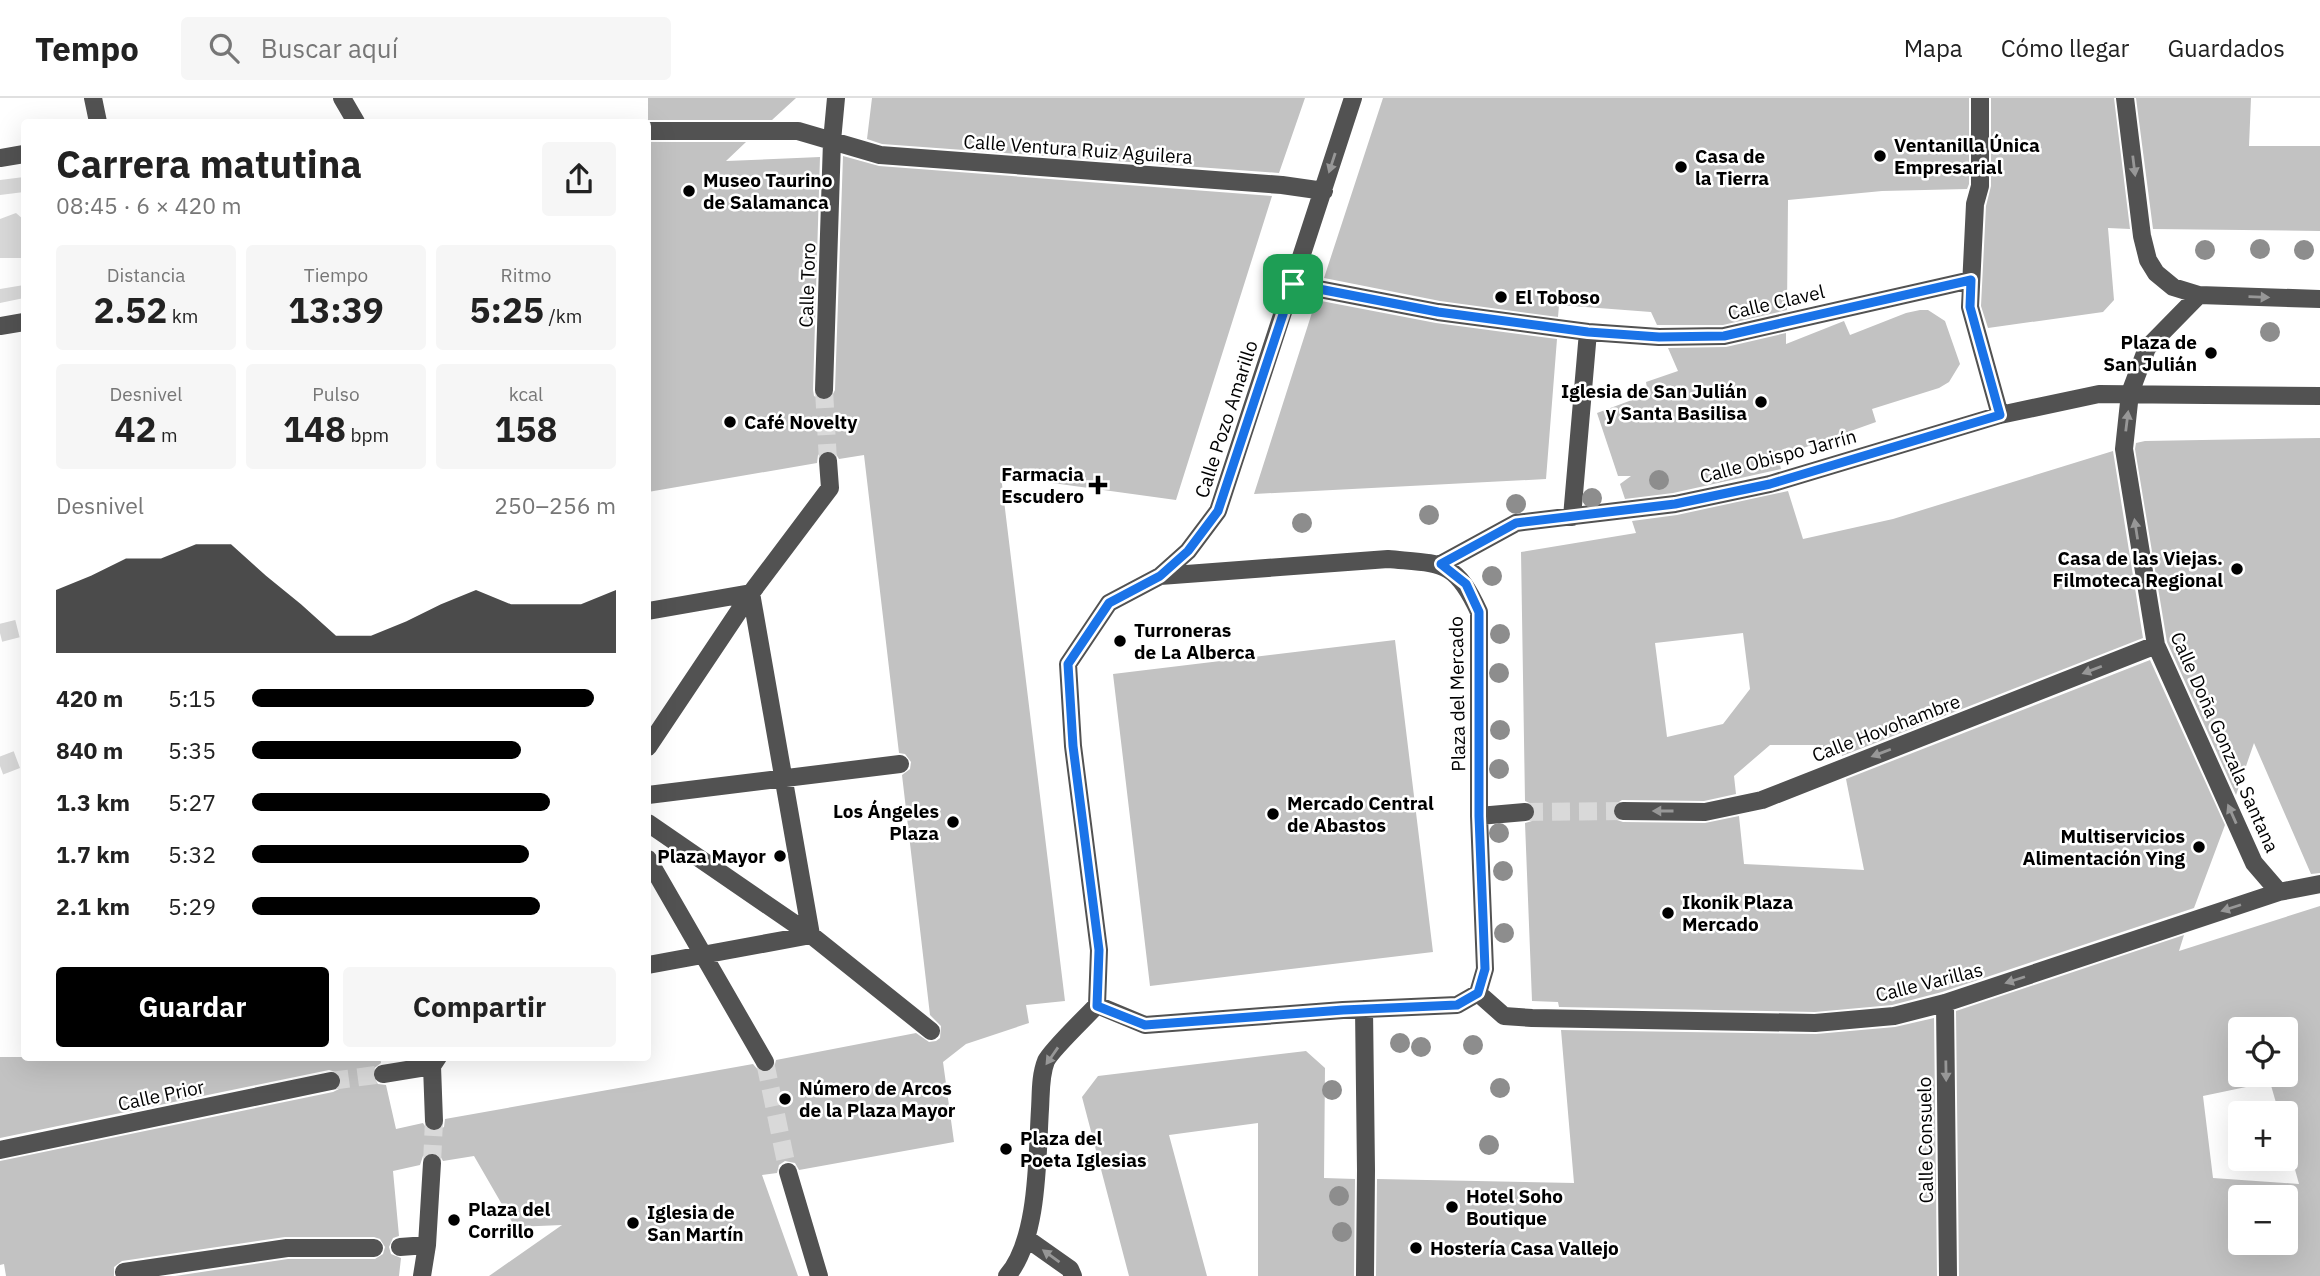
<!DOCTYPE html>
<html lang="es">
<head>
<meta charset="utf-8">
<style>
  :root { --surface:#fff; --page:#f6f6f6; --text:#222; --muted:#767676; --line:#e0e0e0; --accent:#000 }
  body { margin:0; font-family:"IBM Plex Sans",sans-serif; background:var(--page); color:var(--text); height:100vh; display:flex; flex-direction:column; font-size:26px; white-space:nowrap }
  * { box-sizing:border-box; margin:0 }
  p { font-size:23px; color:var(--muted) }
  .icon { flex:none; width:38px; height:38px; fill:none; stroke:currentColor; stroke-width:2; stroke-linecap:round; stroke-linejoin:round }
  .map { position:relative; flex:1; overflow:hidden }
  .sheet { position:absolute; left:21px; top:21px; width:630px; height:942px; display:flex; flex-direction:column; background:var(--surface); border-radius:7px; box-shadow:0 7px 28px #0002 }
  .sheet>* { flex:none }
  .tools { position:absolute; left:2228px; top:919px; display:grid; gap:14px }
  .tools a { display:grid; place-items:center; width:70px; height:70px; border-radius:7px; background:var(--surface); box-shadow:0 7px 28px #0002; font-size:35px }
  .pin { position:absolute; display:grid; place-items:center; width:60px; height:60px; color:#fff; margin:-30px; border-radius:14px; box-shadow:0 4px 10px #0006 }
  .round { display:grid; place-items:center; flex:none; width:74px; height:74px; border-radius:7px; background:var(--page) }
  .overview { display:flex; align-items:center; justify-content:space-between; height:119px; padding:0 35px }
  h1 { font-size:38px; font-weight:800; line-height:52px }
  .metrics { display:grid; grid-template-columns:repeat(3,1fr); gap:10px; height:119px; padding:7px 35px }
  .metrics div { display:grid; align-content:center; border-radius:7px; background:var(--page); text-align:center }
  .metrics b { font-size:35px; font-weight:800 }
  .metrics small { font-size:19px; font-weight:400 }
  .metrics p { font-size:19px }
  .chart { height:196px; padding:14px 35px }
  .chart p { display:flex; justify-content:space-between }
  .chart svg { width:100%; height:126px; margin-top:7px; fill:var(--accent); opacity:.7 }
  .primary-button { display:flex; gap:14px; margin-top:auto; padding:14px 35px }
  .primary-button a { flex:1; height:80px; border-radius:7px; background:var(--accent); color:#fff; font-size:28px; font-weight:800; line-height:80px; text-align:center }
  .primary-button a+a { background:var(--page); color:var(--text) }
  ul { padding:0 35px; list-style:none; font-size:23px }
  li { display:grid; grid-template-columns:112px 84px 1fr; align-items:center; height:52px }
  li i { height:18px; border-radius:9px; background:var(--accent) }
  header { display:flex; align-items:center; gap:42px; box-sizing:border-box; height:98px; padding:0 35px; background:var(--surface); border-bottom:2px solid var(--line) }
  header strong { font-size:33px }
  nav { display:flex; gap:38px; margin-inline-start:auto; font-size:24px }
  .search { width:490px; height:63px; background:var(--page); display:flex; align-items:center; gap:18px; box-sizing:border-box; padding:0 24px; border-radius:7px; color:var(--muted); font-size:26px }
  .map>svg:first-child { display:block }
</style>
</head>
<body>
<header>
<strong>Tempo</strong>
<div class="search"><svg class="icon" aria-label="search" viewBox="0 0 24 24"><circle cx="10" cy="10" r="6"/><path d="M15 15l6 6"/></svg>Buscar aquí</div>
<nav><a>Mapa</a><a>Cómo llegar</a><a>Guardados</a></nav>
</header>
<div class="map">
<svg width="2320" height="1178" viewBox="0 0 2320 1178">
  <rect width="100%" height="100%" fill="#fff"/>
  <path fill="#d9d9d9" d="M24,79V94L0,97V82Z
    M16,115L24,122V160H0V121Z
    M24,187V200L0,205V191Z"/>
  <path fill="#c2c2c2" fill-rule="evenodd" d="M648,0H796L772,22H648Z
    M872,0H1305L1279,75L882,46L867,41Z
    M1383,0H1969V86L1967,91L1882,93L1788,102L1787,212L1723,227H1657L1651,214L1559,207L1558,219L1440,203L1324,180Z
    M1991,0H2114L2130,131L2108,130L2114,202L2103,214L1988,230L1981,208L1986,108L1991,88Z
    M2136,0H2251L2249,48H2320V133L2153,131Z
    M648,44H746L726,63L820,59L813,292L814,298L823,303L830,302L835,292L843,58L879,68L1272,98L1176,402L1001,378L1065,903L1026,907L1029,925L966,946L943,964L954,1044L799,1072L795,1065L785,1063L779,1067L777,1075L762,1077L798,1178H489L562,1127L515,1129L474,1058L443,1063L439,1056L432,1054L423,1058L420,1067L393,1073L399,1138L393,1140L389,1149L391,1156L401,1160L399,1178H175L288,1161H375L383,1156L385,1149L380,1141L374,1139H285L122,1163L114,1169V1178H6L4,1166L0,1167V1063L333,994L339,991L342,981L339,975L329,972L0,1040V959H380L381,965L373,971L372,978L378,986L386,987L396,1031L423,1025L428,1033L434,1034L444,1029L445,1021L753,966L759,973L766,975L774,970L776,962L916,935L929,944L936,943L940,940L941,928L930,917L902,677L910,671L911,664L905,656L899,655L864,357L839,361L834,353L826,352L818,357L817,365L648,394Z
    M1316,202L1436,225L1557,241L1546,381L1254,396Z
    M1920,212H1928L1945,223L1960,266L1949,284L1939,290L1872,311L1876,324L1778,359L1781,371L1673,395L1625,401L1620,386L1631,378H1618L1597,315L1648,296L1646,284L1678,273L1668,250L1726,249L1786,235V246L1844,223L1850,237L1906,215Z
    M2320,340V775L2311,776L2254,645L2236,697L2167,544L2135,351L2136,345L2145,343Z
    M2113,353L2143,540L1842,658L1841,653L1823,660V647H1770L1734,678L1736,696L1704,703L1622,702L1614,707L1612,714L1617,722L1623,724L1705,725L1739,718L1744,766L1864,772L1846,681L2150,562L2225,727L2194,810L1942,894L1892,907L1815,914L1559,909L1558,904L1532,903L1525,725L1532,723L1536,714L1534,707L1525,703L1521,454L1636,435L1632,423L1677,417L1788,393L1803,441L1893,421ZM1743,535L1750,591L1723,626L1667,639L1655,545Z
    M1395,542L1433,854L1150,888L1113,576Z
    M2320,808V1178H1959L1956,913L2184,837L2179,853ZM2240,931H2286V976H2240ZM2270,984L2279,1015H2286V1039L2299,1086L2213,1080L2203,998ZM2240,1099H2286V1144H2240Z
    M1934,920L1937,1178H1376L1377,1081L1574,1085L1561,932L1816,936L1895,929Z
    M1306,953L1325,970L1324,1080L1355,1081L1354,1178H1258V1025L1169,1037L1207,1178H1129L1082,999L1098,978Z"/>
  <g fill="none" stroke-linecap="round" stroke-linejoin="round">
    <path stroke="#d9d9d9" stroke-width="18" stroke-dasharray="18 9" stroke-linecap="butt" d="M824,292L828,363
      M0,535L24,529
      M0,668L24,659
      M1525,714L1623,713
      M765,964L788,1074
      M331,983L383,976
      M432,1065L434,1023"/>
    <path stroke="#525252" stroke-width="18" d="M93,0L98,24
      M342,0L356,24
      M1980,0V88L1975,106L1970,209L2000,317
      M2125,0L2142,138L2148,162L2156,175L2173,189L2199,197L2320,201
      M648,33H798L880,57L1282,87L1324,93
      M0,60L24,56
      M1293,186L1438,214L1588,234L1659,239L1724,238L1971,182
      M2199,197L2147,250L2130,295L2124,351L2156,547L2254,765L2279,794
      M0,228L24,224
      M824,292L832,43L836,0
      M1572,419L1588,234
      M1388,461C1441,466 1455,461 1479,514V718L1485,871L1478,895L1457,907L1343,912L1145,927L1097,907L1099,852L1073,648L1068,566L1109,505L1160,478Z
      M1441,466L1516,425L1675,406L1770,386L2000,317L2099,296L2320,298
      M1160,478L1188,453L1218,413L1353,0
      M648,513L751,495L811,837L648,867
      M648,649L751,495L830,390L828,363
      M648,697L900,666
      M1623,713L1705,714L1762,702L2156,547
      M1479,718L1525,714
      M648,725L811,837L931,933
      M648,761L765,964
      M1478,895L1504,918L1532,920L1815,925L1894,918L1945,905L2279,794L2320,786
      M1945,905L1948,1178
      M1364,911L1366,1072L1365,1178
      M383,976L432,968
      M434,1023L432,968L438,959
      M0,1052L331,983
      M788,1074L819,1178
      M1026,1140L1070,1171L1073,1178
      M400,1149L427,1147
      M124,1174L287,1150H374
      M422,1178L427,1147L432,1065
      M1007,1178C1039,1141 1037,1058 1040,1011C1041,996 1040,978 1046,963C1051,952 1086,919 1097,907"/>
  </g>
  <g fill="#8d8d8d">
    <circle cx="2260" cy="151" r="10"/>
    <circle cx="2205" cy="152" r="10"/>
    <circle cx="2304" cy="152" r="10"/>
    <circle cx="2270" cy="234" r="10"/>
    <circle cx="1659" cy="382" r="10"/>
    <circle cx="1592" cy="400" r="10"/>
    <circle cx="1516" cy="406" r="10"/>
    <circle cx="1429" cy="417" r="10"/>
    <circle cx="1302" cy="425" r="10"/>
    <circle cx="1492" cy="478" r="10"/>
    <circle cx="1500" cy="536" r="10"/>
    <circle cx="1499" cy="575" r="10"/>
    <circle cx="1500" cy="632" r="10"/>
    <circle cx="1499" cy="671" r="10"/>
    <circle cx="1499" cy="735" r="10"/>
    <circle cx="1503" cy="773" r="10"/>
    <circle cx="1504" cy="835" r="10"/>
    <circle cx="1400" cy="945" r="10"/>
    <circle cx="1473" cy="947" r="10"/>
    <circle cx="1421" cy="949" r="10"/>
    <circle cx="1500" cy="990" r="10"/>
    <circle cx="1332" cy="992" r="10"/>
    <circle cx="1489" cy="1047" r="10"/>
    <circle cx="1339" cy="1098" r="10"/>
    <circle cx="1342" cy="1134" r="10"/>
  </g>
  <defs><path id="oneway-solid" d="M-6-.8H1V-3.2L6.5 0L1 3.2V.8H-6Z" transform="scale(1.75)"/></defs>
  <g fill="#979797">
    <use href="#oneway-solid" transform="translate(1332 65) rotate(108)"/>
    <use href="#oneway-solid" transform="translate(2134 68) rotate(83)"/>
    <use href="#oneway-solid" transform="translate(2259 199) rotate(2)"/>
    <use href="#oneway-solid" transform="translate(2127 323) rotate(-83)"/>
    <use href="#oneway-solid" transform="translate(2136 431) rotate(-99)"/>
    <use href="#oneway-solid" transform="translate(2092 572) rotate(159)"/>
    <use href="#oneway-solid" transform="translate(1881 655) rotate(159)"/>
    <use href="#oneway-solid" transform="translate(1663 713) rotate(-180)"/>
    <use href="#oneway-solid" transform="translate(2232 716) rotate(-114)"/>
    <use href="#oneway-solid" transform="translate(2231 810) rotate(162)"/>
    <use href="#oneway-solid" transform="translate(2015 882) rotate(162)"/>
    <use href="#oneway-solid" transform="translate(1052 958) rotate(125)"/>
    <use href="#oneway-solid" transform="translate(1946 973) rotate(89)"/>
    <use href="#oneway-solid" transform="translate(1051 1158) rotate(-144)"/>
  </g>
  <g fill="none" stroke-linecap="round" stroke-linejoin="round">
    <defs>
      <path id="route" d="M1971,182L1970,209L2000,317L1770,386L1675,406L1516,425L1441,466L1466,486L1479,514V718L1485,871L1478,895L1457,907L1343,912L1145,927L1097,908L1099,852L1073,648L1068,566L1109,505L1160,478L1188,453L1218,413L1293,186L1438,214L1588,234L1659,239L1724,238Z"/>
    </defs>
    <use href="#route" stroke="#fff" stroke-width="14"/>
    <use href="#route" stroke="#1a73e8" stroke-width="9"/>
  </g>
  <g fill="#000" stroke="#fff" stroke-width="2.5">
    <circle cx="1880" cy="58" r="7"/>
    <circle cx="1681" cy="69" r="7"/>
    <circle cx="689" cy="93" r="7"/>
    <circle cx="1501" cy="199" r="7"/>
    <circle cx="2211" cy="255" r="7"/>
    <circle cx="1761" cy="304" r="7"/>
    <circle cx="730" cy="324" r="7"/>
    <path d="M1094.5 376.5h7v7h7v7h-7v7h-7v-7h-7v-7h7z"/>
    <circle cx="2237" cy="471" r="7"/>
    <circle cx="1120" cy="543" r="7"/>
    <circle cx="1273" cy="716" r="7"/>
    <circle cx="953" cy="724" r="7"/>
    <circle cx="2199" cy="749" r="7"/>
    <circle cx="780" cy="758" r="7"/>
    <circle cx="1668" cy="815" r="7"/>
    <circle cx="785" cy="1001" r="7"/>
    <circle cx="1006" cy="1051" r="7"/>
    <circle cx="1452" cy="1109" r="7"/>
    <circle cx="454" cy="1122" r="7"/>
    <circle cx="633" cy="1125" r="7"/>
    <circle cx="1416" cy="1150" r="7"/>
  </g>
  <g text-anchor="middle" stroke-width="5" stroke-linejoin="round" paint-order="stroke">
    <g font-size="19" font-weight="bold" fill="#000" stroke="#fff" text-anchor="start">
      <text x="1894" y="54">Ventanilla Única<tspan x="1894" dy="22">Empresarial</tspan></text>
      <text x="1695" y="65">Casa de<tspan x="1695" dy="22">la Tierra</tspan></text>
      <text x="703" y="89">Museo Taurino<tspan x="703" dy="22">de Salamanca</tspan></text>
      <text x="1515" y="206">El Toboso</text>
      <text x="2197" y="251" text-anchor="end">Plaza de<tspan x="2197" dy="22">San Julián</tspan></text>
      <text x="1747" y="300" text-anchor="end">Iglesia de San Julián<tspan x="1747" dy="22">y Santa Basilisa</tspan></text>
      <text x="744" y="331">Café Novelty</text>
      <text x="1084" y="383" text-anchor="end">Farmacia<tspan x="1084" dy="22">Escudero</tspan></text>
      <text x="2223" y="467" text-anchor="end">Casa de las Viejas.<tspan x="2223" dy="22">Filmoteca Regional</tspan></text>
      <text x="1134" y="539">Turroneras<tspan x="1134" dy="22">de La Alberca</tspan></text>
      <text x="1287" y="712">Mercado Central<tspan x="1287" dy="22">de Abastos</tspan></text>
      <text x="939" y="720" text-anchor="end">Los Ángeles<tspan x="939" dy="22">Plaza</tspan></text>
      <text x="2185" y="745" text-anchor="end">Multiservicios<tspan x="2185" dy="22">Alimentación Ying</tspan></text>
      <text x="766" y="765" text-anchor="end">Plaza Mayor</text>
      <text x="1682" y="811">Ikonik Plaza<tspan x="1682" dy="22">Mercado</tspan></text>
      <text x="799" y="997">Número de Arcos<tspan x="799" dy="22">de la Plaza Mayor</tspan></text>
      <text x="1020" y="1047">Plaza del<tspan x="1020" dy="22">Poeta Iglesias</tspan></text>
      <text x="1466" y="1105">Hotel Soho<tspan x="1466" dy="22">Boutique</tspan></text>
      <text x="468" y="1118">Plaza del<tspan x="468" dy="22">Corrillo</tspan></text>
      <text x="647" y="1121">Iglesia de<tspan x="647" dy="22">San Martín</tspan></text>
      <text x="1430" y="1157">Hostería Casa Vallejo</text>
    </g>
    <g font-size="19" fill="#000" stroke="#fff">
      <text transform="translate(1078 51) rotate(4)" y="7">Calle Ventura Ruiz Aguilera</text>
      <text transform="translate(807 187) rotate(-88)" y="7">Calle Toro</text>
      <text transform="translate(1776 204) rotate(-13)" y="7">Calle Clavel</text>
      <text transform="translate(1226 321) rotate(-72)" y="7">Calle Pozo Amarillo</text>
      <text transform="translate(1778 358) rotate(-15)" y="7">Calle Obispo Jarrín</text>
      <text transform="translate(1457 596) rotate(-91)" y="7">Plaza del Mercado</text>
      <text transform="translate(1886 630) rotate(-21)" y="7">Calle Hovohambre</text>
      <text transform="translate(2225 644) rotate(66)" y="7">Calle Doña Gonzala Santana</text>
      <text transform="translate(1929 884) rotate(-14)" y="7">Calle Varillas</text>
      <text transform="translate(161 997) rotate(-12)" y="7">Calle Prior</text>
      <text transform="translate(1925 1042) rotate(-91)" y="7">Calle Consuelo</text>
    </g>
  </g>
</svg>
<div class="tools">
<a><svg class="icon" aria-label="locate" viewBox="0 0 24 24"><circle cx="12" cy="12" r="6"/><path d="M12 2v4M12 18v4M2 12h4M18 12h4"/></svg></a>
<a>+</a>
<a>−</a>
</div>
<div class="pin" style="left:1293px;top:186px;background:#1e9e55"><svg class="icon" aria-label="arrive" viewBox="0 0 24 24"><path d="M6 21V4h12l-3 4 3 4H6"/></svg></div>
<section class="sheet">
<div class="overview"><div><h1>Carrera matutina</h1><p>08:45 · 6 × 420 m</p></div><a class="round"><svg class="icon" aria-label="share" viewBox="0 0 24 24"><path d="M12 15V3M7 8l5-5 5 5M5 13v7h14v-7"/></svg></a></div>
<div class="metrics">
<div><p>Distancia</p><b>2.52<small> km</small></b></div>
<div><p>Tiempo</p><b>13:39</b></div>
<div><p>Ritmo</p><b>5:25<small> /km</small></b></div>
</div>
<div class="metrics">
<div><p>Desnivel</p><b>42<small> m</small></b></div>
<div><p>Pulso</p><b>148<small> bpm</small></b></div>
<div><p>kcal</p><b>158</b></div>
</div>
<div class="chart"><p><span>Desnivel</span>250–256 m</p>
<svg viewBox="0 0 160 44" preserveAspectRatio="none"><path d="M0 44V22L10 17L20 11L30 11L40 6L50 6L60 17L70 27L80 38L90 38L100 33L110 27L120 22L130 27L140 27L150 27L160 22V44z"/></svg>
</div>
<ul>
<li><b>420 m</b>5:15<i style="width:94%"></i></li>
<li><b>840 m</b>5:35<i style="width:74%"></i></li>
<li><b>1.3 km</b>5:27<i style="width:82%"></i></li>
<li><b>1.7 km</b>5:32<i style="width:76%"></i></li>
<li><b>2.1 km</b>5:29<i style="width:79%"></i></li>
</ul>
<div class="primary-button"><a>Guardar</a><a>Compartir</a></div>
</section>
</div>
</body>
</html>
